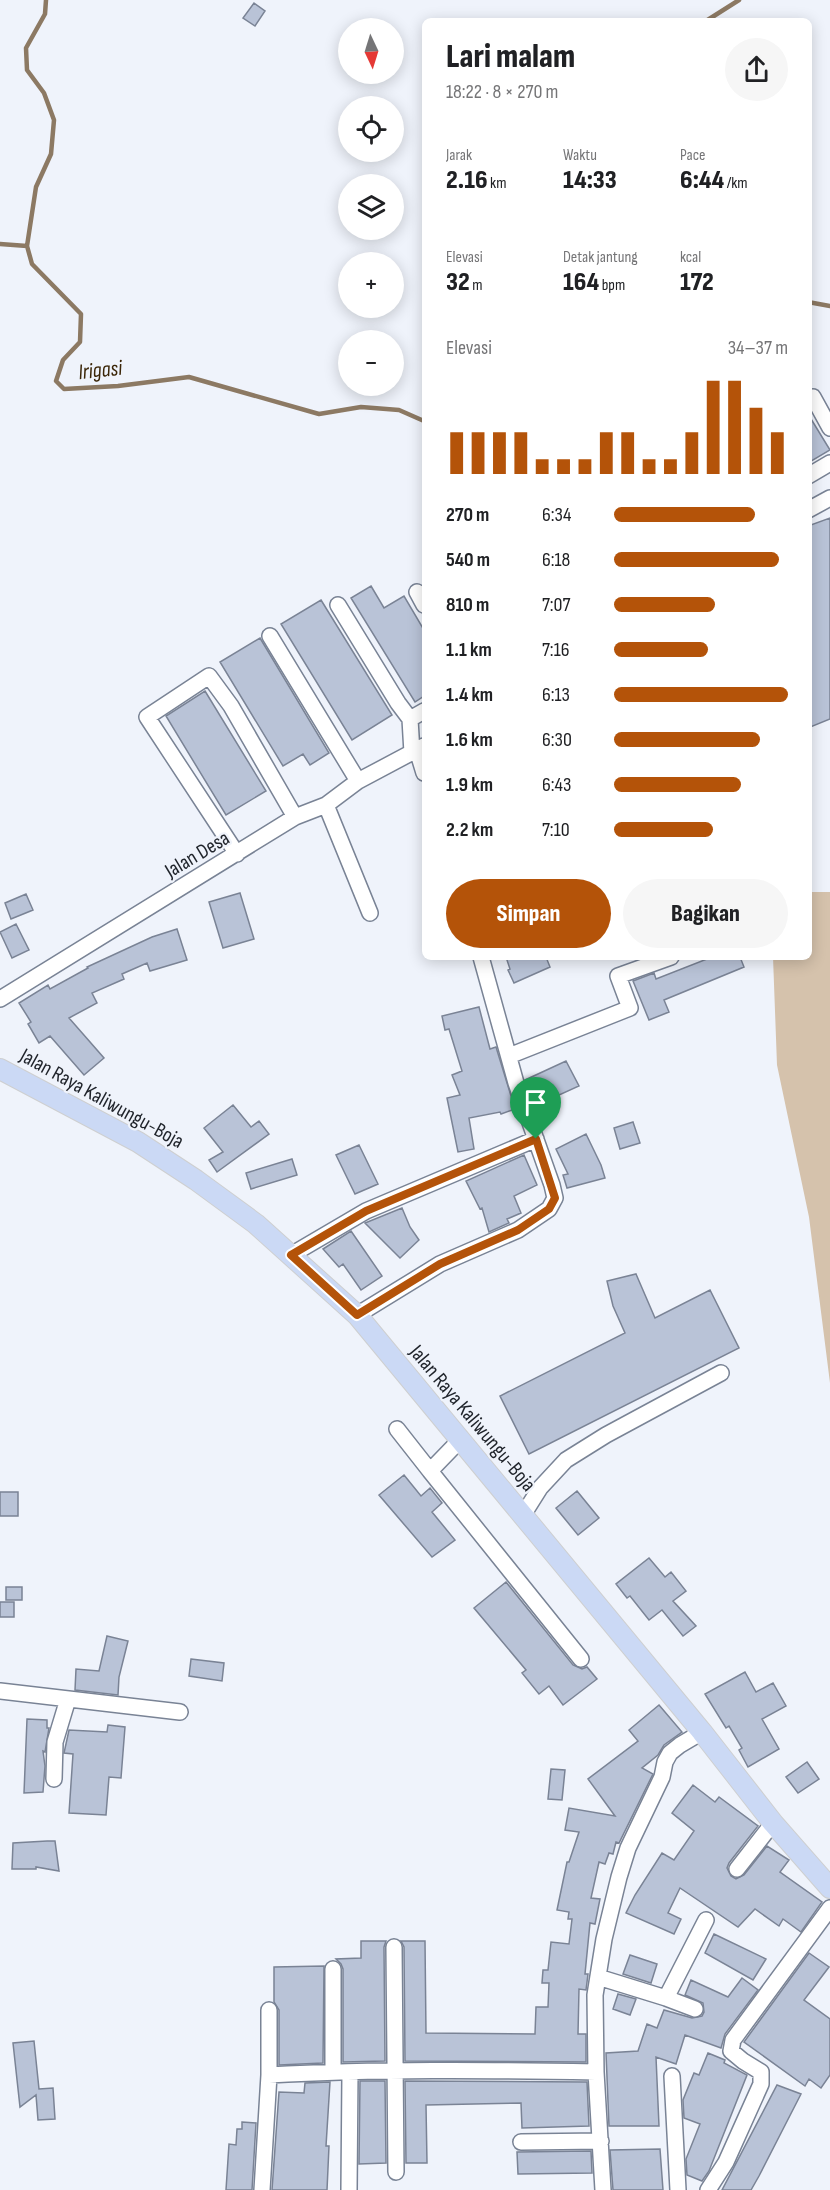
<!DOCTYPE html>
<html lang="id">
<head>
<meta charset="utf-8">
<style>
  :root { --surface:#fff; --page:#f6f6f6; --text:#202124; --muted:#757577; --accent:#b45309 }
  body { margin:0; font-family:"Sofia Sans Condensed",sans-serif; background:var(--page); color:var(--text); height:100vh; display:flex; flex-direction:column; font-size:22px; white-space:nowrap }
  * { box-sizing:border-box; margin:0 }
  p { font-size:20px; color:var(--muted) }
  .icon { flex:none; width:33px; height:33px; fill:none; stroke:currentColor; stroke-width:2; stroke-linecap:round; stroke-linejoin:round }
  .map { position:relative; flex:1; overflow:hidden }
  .panel { position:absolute; left:422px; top:18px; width:390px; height:942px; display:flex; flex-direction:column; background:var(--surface); border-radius:9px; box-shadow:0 3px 15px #0003 }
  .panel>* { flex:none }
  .needle { width:39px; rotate:176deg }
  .buttons { position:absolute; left:338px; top:18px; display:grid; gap:12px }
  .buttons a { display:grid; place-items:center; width:66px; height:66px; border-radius:50%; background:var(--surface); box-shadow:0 3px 15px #0003; font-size:30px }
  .pin { position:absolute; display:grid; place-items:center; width:51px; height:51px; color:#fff; margin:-62px -26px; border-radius:50% 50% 50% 0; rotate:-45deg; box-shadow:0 0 6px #0007 }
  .pin .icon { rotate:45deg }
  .round { display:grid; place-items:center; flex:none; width:63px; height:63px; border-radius:32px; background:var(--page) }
  .summary { display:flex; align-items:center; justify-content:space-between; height:102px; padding:0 24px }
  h1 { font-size:33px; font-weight:800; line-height:45px }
  .figures { display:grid; grid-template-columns:repeat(3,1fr); gap:9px; height:102px; padding:6px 24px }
  .figures div { display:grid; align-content:center }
  .figures b { font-size:26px; font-weight:800 }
  .figures small { font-size:16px; font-weight:400 }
  .figures p { font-size:16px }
  .chart { height:168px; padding:12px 24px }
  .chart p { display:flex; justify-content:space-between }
  .chart svg { width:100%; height:108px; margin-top:6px; stroke:var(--accent); stroke-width:6 }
  .cta { display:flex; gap:12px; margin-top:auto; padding:12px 24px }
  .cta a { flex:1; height:69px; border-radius:36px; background:var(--accent); color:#fff; font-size:24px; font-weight:800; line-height:69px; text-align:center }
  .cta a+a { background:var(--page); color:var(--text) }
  ul { padding:0 24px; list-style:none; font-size:20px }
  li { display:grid; grid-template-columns:96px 72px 1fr; align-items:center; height:45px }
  li i { height:15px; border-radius:8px; background:var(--accent) }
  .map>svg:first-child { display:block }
</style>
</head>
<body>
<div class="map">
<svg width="830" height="2190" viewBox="0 0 830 2190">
  <rect width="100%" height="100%" fill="#eff3fb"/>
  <path fill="#d5c2ac" d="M809,892H830V1383L809,1217L777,1065L773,957H808Z"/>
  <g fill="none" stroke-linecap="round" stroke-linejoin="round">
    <path stroke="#8c7963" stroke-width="4.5" d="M46,0L45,14L26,48L27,70L44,93L54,120L51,154L36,187L27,246L32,264L81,314L80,342L63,360L56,381L64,389L118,386L189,377L319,414L361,407L399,410L424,421
      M706,21L739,0
      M0,244L27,246
      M808,302L830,306"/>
  </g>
  <path fill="#b9c3d7" stroke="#7a8395" stroke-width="1.5" d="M254,3L265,11L255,26L243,18Z
    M808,414L830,450L808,463Z
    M830,518V719L808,728V526Z
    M371,586L384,608L404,596L424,630V696L415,702L351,598Z
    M321,600L392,715L352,740L281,624Z
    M260,638L329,753L310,765L303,754L283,766L220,662Z
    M205,691L266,791L226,815L166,716Z
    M240,893L254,939L223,948L209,902Z
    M26,894L33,910L11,919L5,903Z
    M16,924L29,950L12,958L0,932Z
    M177,929L187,960L150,971L147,963L122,974L124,979L92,993L97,1003L69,1018L104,1058L84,1075L50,1036L39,1043L28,1024L31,1022L19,1003L48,985L50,989L88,968L87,967L152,937Z
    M506,957H546L550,967L514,983L508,970L510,969Z
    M712,957H740L744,967L664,1000L669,1012L649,1020L633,981L654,973L656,979Z
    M479,1007L490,1049L496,1047L515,1109L501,1114L500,1112L469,1118L474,1149L458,1152L447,1098L460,1095L452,1075L462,1071L449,1029L445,1030L442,1016Z
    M566,1061L579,1086L535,1106L525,1080Z
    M233,1105L251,1127L259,1121L269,1134L217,1172L209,1160L223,1152L204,1128Z
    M633,1122L640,1143L620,1149L614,1128Z
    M586,1134L601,1165L605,1178L567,1188L563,1175L568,1174L556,1149Z
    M359,1145L378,1184L355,1194L336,1155Z
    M524,1155L537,1185L514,1196L521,1213L507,1219L509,1223L489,1232L482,1208L480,1209L466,1181Z
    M292,1159L297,1175L251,1189L246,1173Z
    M402,1208L410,1227L419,1240L400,1258L365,1223Z
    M351,1231L382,1276L361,1290L343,1264L339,1267L323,1249Z
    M636,1274L655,1318L710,1290L739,1348L529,1454L500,1396L625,1333L613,1306L607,1281Z
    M404,1475L421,1496L430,1488L442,1503L432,1512L455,1540L432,1557L379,1495Z
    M577,1491L599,1518L578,1535L556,1508Z
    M0,1492H18V1516H0Z
    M649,1558L665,1577L671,1572L686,1591L673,1601L696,1626L683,1636L662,1610L649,1620L630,1596L627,1598L616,1584Z
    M506,1582L573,1665L582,1669L587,1667L597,1679L563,1705L549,1686L539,1694L522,1673L526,1670L474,1608Z
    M6,1587H22V1600H6Z
    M0,1602H14V1617H0Z
    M107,1636L128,1641L119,1677L118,1695L75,1690L76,1669L99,1671Z
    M191,1659L224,1663L222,1681L189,1676Z
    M745,1672L756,1692L773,1683L786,1706L762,1719L779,1749L748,1767L739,1750L742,1748L729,1726L726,1728L705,1694Z
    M659,1705L682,1732L664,1745L658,1755L642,1768L653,1774L619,1843L616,1842L613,1854L609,1853L605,1864L599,1862L591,1898L600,1899L595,1924L590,1923L585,1974H588L586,1990L579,1989L578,2034H586V2062L405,2061L404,1947L401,1941H425L426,2033L535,2034L536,2007H548L549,1983H542L543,1970H548L551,1942L569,1944L572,1919H568L569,1912L557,1910L567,1862H569L579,1832L565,1830L569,1808L615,1816L588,1779L638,1741L629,1730Z
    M27,1719L47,1720V1728H49L45,1752L43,1751L45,1766L43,1792L24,1793Z
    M108,1725L125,1727L121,1778L109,1777L106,1815L69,1813L73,1754L64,1753L69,1730L107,1732Z
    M807,1762L819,1779L798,1793L786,1777Z
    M551,1769L565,1770L562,1800L548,1799Z
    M693,1785L715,1802L719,1797L758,1826L729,1863L727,1868L731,1876L736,1879L744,1875L767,1846L789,1860L780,1872L822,1902L801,1932L783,1919L779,1926L755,1909L738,1927L680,1888L668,1913L681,1919L674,1934L626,1913L635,1895L662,1853L674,1860L694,1831L672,1813Z
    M47,1841H55L59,1871L36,1867V1869H12L13,1843Z
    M714,1934L766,1959L753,1980L705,1953Z
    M361,1941H386L384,1947L385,2061L343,2062V1969L341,1964L336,1959L361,1958Z
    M809,1953L829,1967L804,2000L830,2019V2075L821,2088L809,2079L805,2086L744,2042Z
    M630,1955L657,1964L651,1983L623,1974Z
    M324,1966L323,2063L279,2065V2010L274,2002V1967Z
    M742,1978L758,1990L725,2034L721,2048L685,2035L676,2064L656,2057L659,2126H609L606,2053L638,2051L647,2024L657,2028L664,2010L692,2018L702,2016L704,2012L703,2003L685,1995L691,1980L728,1997Z
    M618,1994L636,1999L630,2015L613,2009Z
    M34,2041L39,2089L53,2088L55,2119L38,2120L36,2095L20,2107L13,2043Z
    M708,2053L725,2060L724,2063L747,2075L709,2171L702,2181L687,2175L686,2159L700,2124L684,2118L683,2100L694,2073L699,2075Z
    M360,2081H385L386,2163L359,2164Z
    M405,2081L587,2082L589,2126L522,2128L521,2103L426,2105L427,2163H406Z
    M330,2082L326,2146H329L327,2190H272L279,2092L304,2093L305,2083Z
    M777,2085L801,2094L759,2176L751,2190H722Z
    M242,2122L256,2123L252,2190H226L229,2144L236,2145L237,2129H242Z
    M660,2149L663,2190H613L610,2150Z
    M591,2151L592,2173L518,2174L517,2152Z"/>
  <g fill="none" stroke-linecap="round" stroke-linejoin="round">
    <defs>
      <path id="minor" d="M813,397L830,428
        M808,476L830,463
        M808,510L830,498
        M417,592L424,605
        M338,605L398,703L410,719
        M270,636L358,781
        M417,750L424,773
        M412,753L410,719L424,711
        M326,805L370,913
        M237,854L147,717L209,676L231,706L295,817
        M0,999L295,817L326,805L358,781L424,746
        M509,1056L630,1008L618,976L671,957
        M291,1255L366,1211L536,1139
        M357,1315L440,1264L518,1230L549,1209L555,1198L552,1185L516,1083L481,957
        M397,1429L430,1471
        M460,1440L430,1471L581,1659
        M523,1515L540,1488L566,1460L606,1435L721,1373
        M0,1691L180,1712
        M54,1779L55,1742L68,1699
        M737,1869L773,1823
        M394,1947L396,2172
        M333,1969V2071
        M598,1977L666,1998
        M695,2009L666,1998L706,1920
        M269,2075C378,2069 487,2070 596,2072
        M672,2076L678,2190
        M521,2142L601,2141
        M262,2190L269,2075V2010
        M349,2190L350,2073
        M603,2190L596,2072L595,1995L604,1939L619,1877L628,1848L662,1777L665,1762L670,1753L680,1745L702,1732
        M708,2190L726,2162L761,2084V2072L743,2061L731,2051L733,2040L830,1908"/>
      <path id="major" d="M0,1069L138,1142L196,1180L256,1224L357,1315L702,1732L773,1823L830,1888"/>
    </defs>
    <use href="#minor" stroke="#798395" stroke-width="18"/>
    <use href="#major" stroke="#cecfd0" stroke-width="22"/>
    <use href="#minor" stroke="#fff" stroke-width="15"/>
    <use href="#major" stroke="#cbd9f5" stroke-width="20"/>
  </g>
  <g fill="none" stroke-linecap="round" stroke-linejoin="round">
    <defs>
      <path id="route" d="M536,1139L555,1198L549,1209L518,1230L440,1264L357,1315L291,1255L366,1211Z"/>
    </defs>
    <use href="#route" stroke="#fff" stroke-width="12"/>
    <use href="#route" stroke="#b45309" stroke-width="8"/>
  </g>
  <g text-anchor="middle" stroke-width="4.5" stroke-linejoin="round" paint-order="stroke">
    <g font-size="21" fill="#1f232a" stroke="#eff3fb">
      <text transform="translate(197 854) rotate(-31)" y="7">Jalan Desa</text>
      <text transform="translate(102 1098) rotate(29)" y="7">Jalan Raya Kaliwungu-Boja</text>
      <text transform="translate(473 1418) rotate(50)" y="7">Jalan Raya Kaliwungu-Boja</text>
    </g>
    <g font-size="22" font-style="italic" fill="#3b2608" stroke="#eff3fb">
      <text transform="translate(100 369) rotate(-6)" y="8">Irigasi</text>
    </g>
  </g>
</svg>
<div class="buttons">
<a><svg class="needle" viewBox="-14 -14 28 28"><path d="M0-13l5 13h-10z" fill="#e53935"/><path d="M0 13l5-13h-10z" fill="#757577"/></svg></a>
<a><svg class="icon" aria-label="locate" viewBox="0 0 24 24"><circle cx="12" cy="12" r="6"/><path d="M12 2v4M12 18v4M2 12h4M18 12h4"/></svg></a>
<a><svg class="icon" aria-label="layers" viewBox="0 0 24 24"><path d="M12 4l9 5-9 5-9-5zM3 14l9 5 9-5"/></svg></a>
<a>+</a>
<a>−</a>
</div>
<div class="pin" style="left:536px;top:1139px;background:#1e9e55"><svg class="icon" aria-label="arrive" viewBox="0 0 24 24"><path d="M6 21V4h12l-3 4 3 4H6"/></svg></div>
<section class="panel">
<div class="summary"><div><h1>Lari malam</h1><p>18:22 · 8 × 270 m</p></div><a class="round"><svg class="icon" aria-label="share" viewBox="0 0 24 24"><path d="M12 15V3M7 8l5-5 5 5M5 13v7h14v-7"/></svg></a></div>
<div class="figures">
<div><p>Jarak</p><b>2.16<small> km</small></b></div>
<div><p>Waktu</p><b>14:33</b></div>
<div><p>Pace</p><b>6:44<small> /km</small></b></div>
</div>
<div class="figures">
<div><p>Elevasi</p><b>32<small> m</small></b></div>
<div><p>Detak jantung</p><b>164<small> bpm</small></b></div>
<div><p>kcal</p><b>172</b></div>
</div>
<div class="chart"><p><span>Elevasi</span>34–37 m</p>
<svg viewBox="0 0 160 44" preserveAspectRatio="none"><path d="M5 44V27M15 44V27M25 44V27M35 44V27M45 44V38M55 44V38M65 44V38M75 44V27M85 44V27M95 44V38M105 44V38M115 44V27M125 44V6M135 44V6M145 44V17M155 44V27"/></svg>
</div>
<ul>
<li><b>270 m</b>6:34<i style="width:81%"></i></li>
<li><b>540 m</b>6:18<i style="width:95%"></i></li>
<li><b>810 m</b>7:07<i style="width:58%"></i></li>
<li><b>1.1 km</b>7:16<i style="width:54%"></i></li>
<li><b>1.4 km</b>6:13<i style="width:100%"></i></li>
<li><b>1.6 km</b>6:30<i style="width:84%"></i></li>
<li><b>1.9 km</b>6:43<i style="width:73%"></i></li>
<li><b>2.2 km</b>7:10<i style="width:57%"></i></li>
</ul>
<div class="cta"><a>Simpan</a><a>Bagikan</a></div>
</section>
</div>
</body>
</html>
